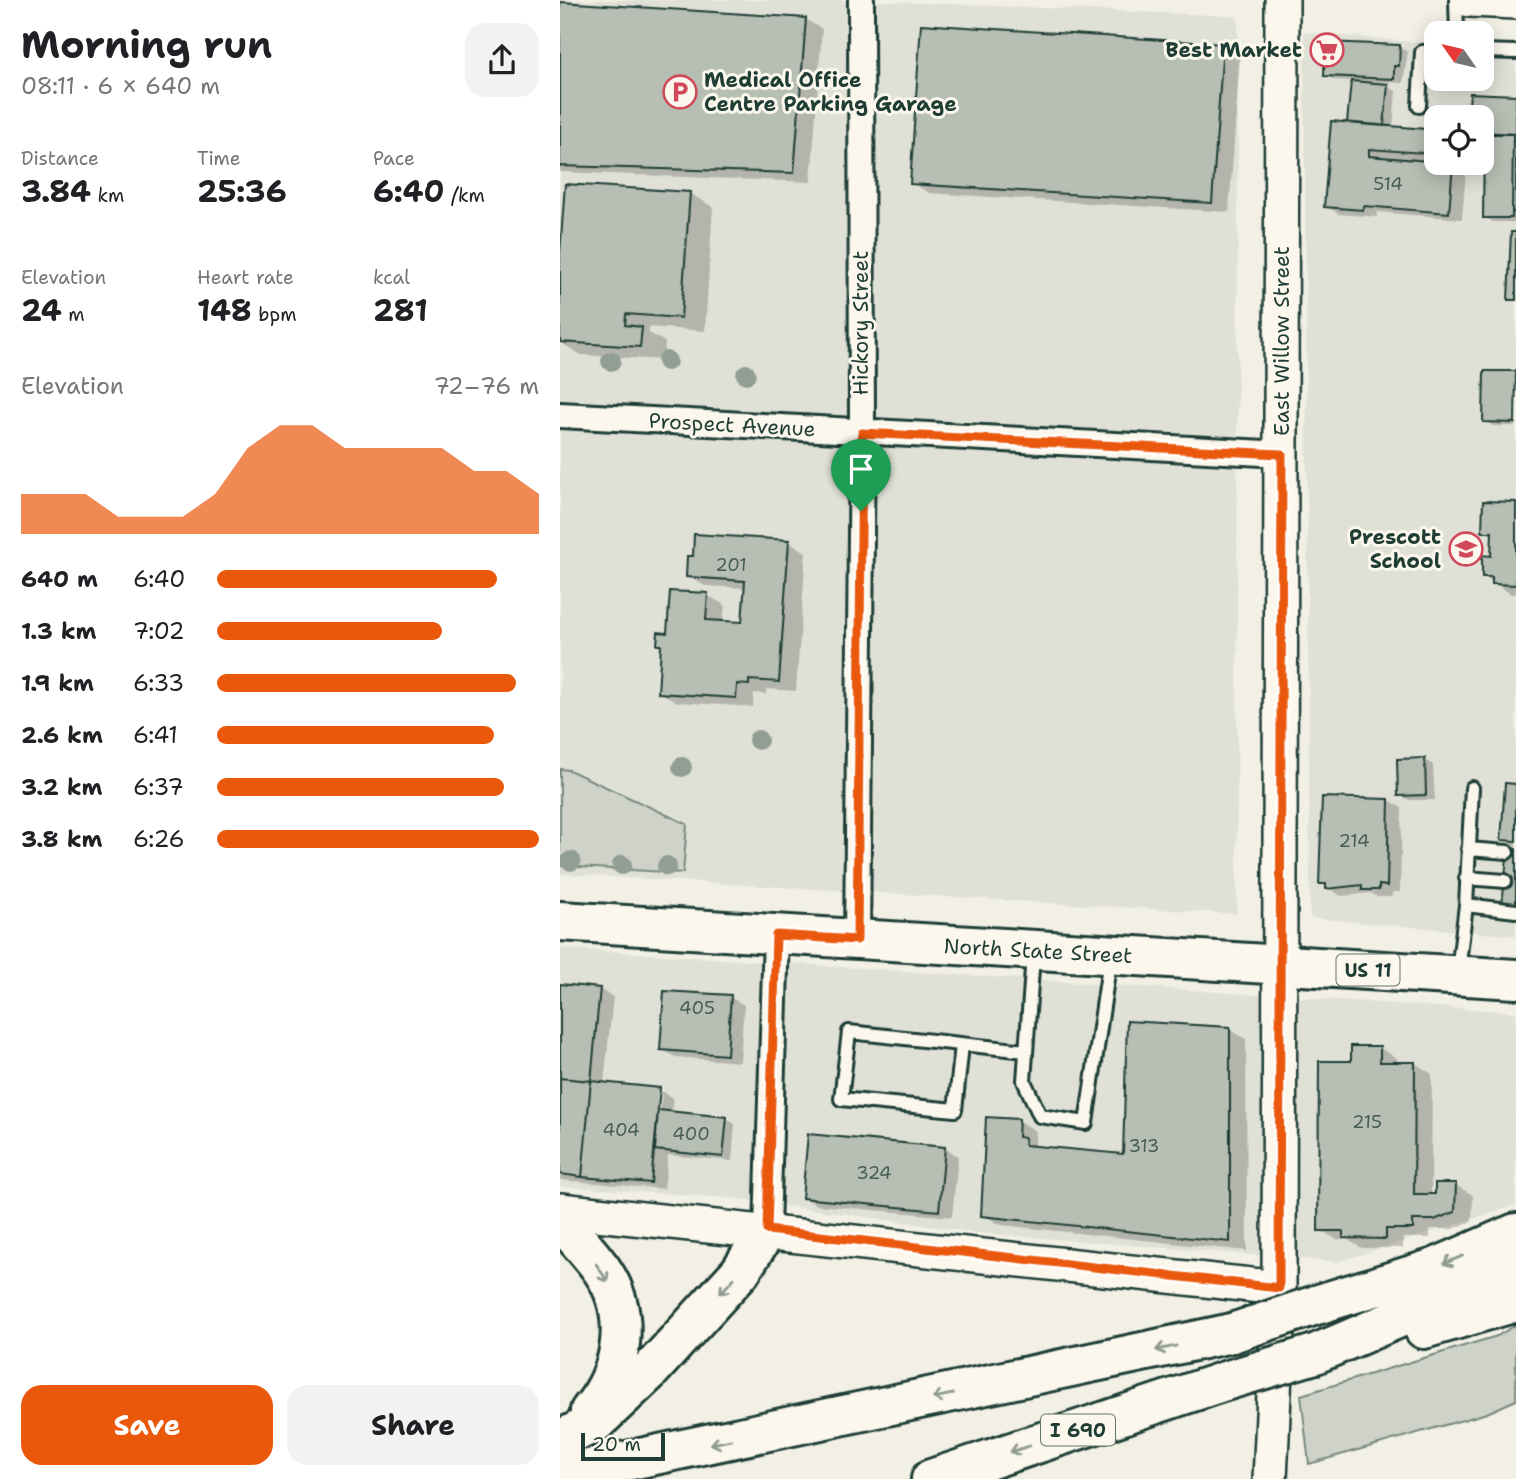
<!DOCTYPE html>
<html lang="en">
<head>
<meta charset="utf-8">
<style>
  :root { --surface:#fff; --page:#f2f2f2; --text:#202124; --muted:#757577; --accent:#ea580c }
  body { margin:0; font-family:"Shantell Sans",sans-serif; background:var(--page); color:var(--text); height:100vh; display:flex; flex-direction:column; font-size:26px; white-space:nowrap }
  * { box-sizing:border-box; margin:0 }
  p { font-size:23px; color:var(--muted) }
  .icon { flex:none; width:38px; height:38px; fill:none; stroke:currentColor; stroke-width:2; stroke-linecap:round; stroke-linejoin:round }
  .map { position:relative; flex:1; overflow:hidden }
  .drawer { display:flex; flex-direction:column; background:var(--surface); width:560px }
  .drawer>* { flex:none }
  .needle { width:46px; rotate:304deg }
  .fabs { position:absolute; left:864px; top:21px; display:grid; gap:14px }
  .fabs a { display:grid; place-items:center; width:70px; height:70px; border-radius:14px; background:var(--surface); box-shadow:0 4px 18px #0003; font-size:35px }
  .scale { position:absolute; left:21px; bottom:18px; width:84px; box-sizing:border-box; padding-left:7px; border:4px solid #1f3d34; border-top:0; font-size:19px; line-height:24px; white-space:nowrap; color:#1f3d34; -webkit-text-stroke:5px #fbf7ec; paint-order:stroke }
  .pin { position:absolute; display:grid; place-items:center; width:60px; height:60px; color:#fff; margin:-72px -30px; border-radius:50% 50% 50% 0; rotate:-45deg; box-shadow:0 0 7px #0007 }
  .pin .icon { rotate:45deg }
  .round { display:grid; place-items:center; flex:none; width:74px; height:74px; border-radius:21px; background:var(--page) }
  .overview { display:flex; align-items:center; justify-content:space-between; height:119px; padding:0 21px }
  h1 { font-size:38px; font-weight:700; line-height:52px }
  .figures { display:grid; grid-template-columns:repeat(3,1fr); gap:10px; height:119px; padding:7px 21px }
  .figures div { display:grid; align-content:center }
  .figures b { font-size:30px; font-weight:700 }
  .figures small { font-size:19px; font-weight:400 }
  .figures p { font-size:19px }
  .chart { height:196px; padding:14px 21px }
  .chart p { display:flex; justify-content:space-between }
  .chart svg { width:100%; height:126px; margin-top:7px; fill:var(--accent); opacity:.7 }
  .button { display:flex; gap:14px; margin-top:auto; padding:14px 21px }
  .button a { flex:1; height:80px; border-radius:21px; background:var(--accent); color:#fff; font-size:28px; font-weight:700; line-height:80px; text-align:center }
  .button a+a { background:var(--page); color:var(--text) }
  ul { padding:0 21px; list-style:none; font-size:23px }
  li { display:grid; grid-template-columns:112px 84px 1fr; align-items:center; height:52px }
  li i { height:18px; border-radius:9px; background:var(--accent) }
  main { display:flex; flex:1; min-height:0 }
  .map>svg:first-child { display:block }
</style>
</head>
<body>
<main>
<section class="drawer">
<div class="overview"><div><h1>Morning run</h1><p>08:11 · 6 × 640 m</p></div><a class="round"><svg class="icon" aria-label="share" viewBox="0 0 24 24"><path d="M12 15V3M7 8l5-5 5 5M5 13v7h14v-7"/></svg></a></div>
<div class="figures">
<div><p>Distance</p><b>3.84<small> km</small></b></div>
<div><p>Time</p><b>25:36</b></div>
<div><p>Pace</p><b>6:40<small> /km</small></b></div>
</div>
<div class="figures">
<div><p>Elevation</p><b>24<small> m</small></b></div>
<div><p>Heart rate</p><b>148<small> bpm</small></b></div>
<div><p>kcal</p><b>281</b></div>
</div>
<div class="chart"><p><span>Elevation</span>72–76 m</p>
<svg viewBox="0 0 160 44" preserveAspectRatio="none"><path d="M0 44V30L10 30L20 30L30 38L40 38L50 38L60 30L70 14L80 6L90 6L100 14L110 14L120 14L130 14L140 22L150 22L160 30V44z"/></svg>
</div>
<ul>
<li><b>640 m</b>6:40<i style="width:87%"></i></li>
<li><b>1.3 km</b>7:02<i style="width:70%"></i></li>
<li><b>1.9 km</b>6:33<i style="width:93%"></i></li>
<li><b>2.6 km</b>6:41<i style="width:86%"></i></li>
<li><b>3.2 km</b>6:37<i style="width:89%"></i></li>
<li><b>3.8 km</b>6:26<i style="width:100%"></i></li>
</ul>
<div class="button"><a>Save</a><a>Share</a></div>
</section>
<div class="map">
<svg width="956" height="1479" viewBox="0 0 956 1479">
  <rect width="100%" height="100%" fill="#f2f0e5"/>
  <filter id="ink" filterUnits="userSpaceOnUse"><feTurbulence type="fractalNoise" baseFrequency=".0143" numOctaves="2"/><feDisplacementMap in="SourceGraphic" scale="14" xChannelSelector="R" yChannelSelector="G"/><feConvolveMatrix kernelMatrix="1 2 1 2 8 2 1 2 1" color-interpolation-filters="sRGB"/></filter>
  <g filter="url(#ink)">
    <path fill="#e0e1d6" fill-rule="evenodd" d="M0,0H295L678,16L677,914L0,874Z
      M744,32L877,44V79H922V48L956,51V936L750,918ZM877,117H922V163H877Z
      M0,948L956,1012V1205L778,1262L419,1233L178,1199L0,1186Z"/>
    <path fill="#cfd2c8" stroke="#77887e" stroke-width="2" d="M0,769L9,770L127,824L123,873L0,866Z
      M956,1325V1400L927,1413L749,1464L741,1395L937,1336Z"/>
    <path fill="#0003" d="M0,4L245,19L262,29L251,182L0,172Z
      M663,45L680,56L669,212L369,193L352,183Z
      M839,47L848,52L843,83L807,81V84L827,86L836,91L833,128L877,132V163H890L906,172L902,219L817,212V217L779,214L766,206L795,125L789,122L793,81L774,80L765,75Z
      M911,94L956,97V222H933L925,217L926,138H922V117H910Z
      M129,193L153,207L145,331L89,327V333L105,342L104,360L21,355L0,342V268Z
      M956,374V426H933L924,421Z
      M956,504V594H951L923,576L933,557V536L924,531Z
      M229,542L246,552L236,691L206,689V694L194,693L193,707L117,702L100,692L103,647L98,644L147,595L165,605L163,623L183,624L186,588L145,586L128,576Z
      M865,760L873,765L875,800H849L840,795Z
      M956,785V847L943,839Z
      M829,800L842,808L840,892H832V897H817L811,893L781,896L761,883Z
      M0,986L39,989L53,997L44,1084L96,1112H100L102,1091L113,1098L112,1113L167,1119L175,1124L172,1161L108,1155L104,1189L0,1180Z
      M170,997L184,1005L180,1062L115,1057L102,1049Z
      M669,1029L686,1039L687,1251L441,1225L423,1215L459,1121L476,1131L475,1146L564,1156Z
      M820,1048L837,1058V1063H855L872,1074L871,1195L895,1185L913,1195L912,1221L892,1229H870V1238H843V1248H802L788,1240H777L760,1230L793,1063Z
      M385,1148L398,1156L392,1217L257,1205L244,1198Z"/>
    <path fill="#b7beb3" stroke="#1f3d34" stroke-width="2" d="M0,2L246,18L234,173L0,166Z
      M361,24L663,44L652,203L350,184Z
      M765,42L840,45L839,66H834V79L764,76Z
      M791,81L828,84L824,126L787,123Z
      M910,93L956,95V134L922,132V117H908Z
      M771,121L877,130V154L809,149V156L893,163L889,213L804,206L803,210L764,207Z
      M924,134H953L952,218H923Z
      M953,141H956V212H952Z
      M5,184L130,192L121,318L66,314L65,325L82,327L80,347L0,342V253Z
      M951,232H956V300H948Z
      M924,371H956L955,423L923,422Z
      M923,501L956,502V585L932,584V577H922V555L931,556L932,532H922Z
      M134,534L229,540L219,682L189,680V685L177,684L176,698L98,693L101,645H97L98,632L107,633L110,591L148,593L146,620L182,622L185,581L126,577L127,556H133Z
      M865,758L866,795L838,796L837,759Z
      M945,783L956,784V841L941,840Z
      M762,797L829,799L827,886L819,885V890H802V885L766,889V884H759Z
      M948,849H956V906L942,905Z
      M0,984L40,988L31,1081L0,1078Z
      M104,991L171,995L167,1055L100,1050Z
      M567,1021L670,1027V1242L421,1216L426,1117L459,1119L458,1137L465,1138V1145L563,1154Z
      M791,1046H820V1062H855L854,1194H875V1183H896L895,1212L874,1220H853V1229H826V1239L783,1238V1231H758L759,1061H791Z
      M0,1078L31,1081L22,1177L0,1174Z
      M31,1081L100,1088L91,1183L22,1177Z
      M98,1110L167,1117L163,1157L95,1150Z
      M248,1134L385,1147L379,1211L242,1198Z"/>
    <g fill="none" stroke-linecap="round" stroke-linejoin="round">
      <defs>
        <path id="lane" d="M896,0L897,33
          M922,51L956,52
          M859,106L862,52L877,51
          M908,849L947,852
          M906,878L945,881
          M906,905L956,911
          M473,955L464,1081L480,1116L526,1123L550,959
          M898,971L906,905L912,788
          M402,1045L395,1110L281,1099L289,1032L466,1051"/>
        <path id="street" d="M0,415L722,454
          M297,940L302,433L301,0
          M207,1230L216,935"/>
        <path id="secondary" d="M909,0L956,2
          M0,1210L719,1288
          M710,1479L719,1288L722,0"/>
        <path id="primary" d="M0,921L956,979"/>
        <path id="highway" d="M0,1220C14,1236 30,1253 42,1270C73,1315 63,1372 30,1411
          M756,1305L875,1268L956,1233
          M864,1329L956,1302
          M755,1354L956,1268
          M0,1440L37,1421L88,1373L180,1272L207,1230
          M0,1475L672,1333
          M371,1479L665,1381"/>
      </defs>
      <use href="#lane" stroke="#1f3d34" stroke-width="18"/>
      <use href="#street" stroke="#1f3d34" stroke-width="30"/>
      <use href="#secondary" stroke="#1f3d34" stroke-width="38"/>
      <use href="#primary" stroke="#1f3d34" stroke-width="44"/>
      <use href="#highway" stroke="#1f3d34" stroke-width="44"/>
      <use href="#lane" stroke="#fbf7ec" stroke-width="12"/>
      <use href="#street" stroke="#fbf7ec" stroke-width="24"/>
      <use href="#secondary" stroke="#fbf7ec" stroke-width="33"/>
      <use href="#primary" stroke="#fbf7ec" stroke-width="38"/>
      <use href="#highway" stroke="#fbf7ec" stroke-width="38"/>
      <defs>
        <path id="highway-bridge" d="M672,1333L756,1305
          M665,1381L755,1354"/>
      </defs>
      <use href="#highway-bridge" stroke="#1f3d34" stroke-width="44" stroke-linecap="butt"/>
      <use href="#highway-bridge" stroke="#fbf7ec" stroke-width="38"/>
    </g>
    <g fill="#919e94">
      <circle cx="51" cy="361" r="10"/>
      <circle cx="107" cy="361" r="10"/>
      <circle cx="186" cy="374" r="10"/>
      <circle cx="198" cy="740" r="10"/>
      <circle cx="122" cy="767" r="10"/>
      <circle cx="11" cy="861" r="10"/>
      <circle cx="62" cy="865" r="10"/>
      <circle cx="107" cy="866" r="10"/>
    </g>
    <defs><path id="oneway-shaft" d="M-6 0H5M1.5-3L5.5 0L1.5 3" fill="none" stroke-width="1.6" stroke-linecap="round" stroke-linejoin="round" transform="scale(1.75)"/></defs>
    <g stroke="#8d9a90">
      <use href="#oneway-shaft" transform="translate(893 1260) rotate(157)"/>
      <use href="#oneway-shaft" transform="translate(42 1273) rotate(57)"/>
      <use href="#oneway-shaft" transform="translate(167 1286) rotate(132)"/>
      <use href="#oneway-shaft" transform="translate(606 1348) rotate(168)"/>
      <use href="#oneway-shaft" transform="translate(383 1396) rotate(168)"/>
      <use href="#oneway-shaft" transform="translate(161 1442) rotate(168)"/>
      <use href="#oneway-shaft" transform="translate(460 1449) rotate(162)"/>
    </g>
  </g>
  <g fill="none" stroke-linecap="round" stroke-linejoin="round" filter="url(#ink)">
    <defs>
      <path id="route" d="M302,433L722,454L719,1288L207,1230L216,935L297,940Z"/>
    </defs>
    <use href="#route" stroke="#fff" stroke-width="14"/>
    <use href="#route" stroke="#ea580c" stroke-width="9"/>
  </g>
  <defs>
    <symbol id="supermarket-ring" viewBox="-11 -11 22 22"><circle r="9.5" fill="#fbf7ec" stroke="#d1495b" stroke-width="1.5"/><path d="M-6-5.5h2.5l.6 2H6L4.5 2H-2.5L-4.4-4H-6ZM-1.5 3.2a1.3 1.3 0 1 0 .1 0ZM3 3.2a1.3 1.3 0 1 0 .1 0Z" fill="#d1495b"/></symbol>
    <symbol id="parking-ring" viewBox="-11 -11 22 22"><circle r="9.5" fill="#fbf7ec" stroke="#d1495b" stroke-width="1.5"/><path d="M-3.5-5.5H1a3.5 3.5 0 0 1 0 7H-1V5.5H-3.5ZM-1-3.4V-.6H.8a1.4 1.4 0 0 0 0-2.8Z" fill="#d1495b"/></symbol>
    <symbol id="school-ring" viewBox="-11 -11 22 22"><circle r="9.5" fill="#fbf7ec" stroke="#d1495b" stroke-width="1.5"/><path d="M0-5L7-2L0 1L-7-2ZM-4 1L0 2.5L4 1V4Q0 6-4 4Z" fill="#d1495b"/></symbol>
  </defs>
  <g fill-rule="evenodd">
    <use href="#supermarket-ring" x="748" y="31" width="38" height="38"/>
    <use href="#parking-ring" x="101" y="73" width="38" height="38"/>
    <use href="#school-ring" x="887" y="530" width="38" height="38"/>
  </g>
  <g text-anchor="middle" stroke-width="6" stroke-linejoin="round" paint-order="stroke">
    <g font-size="18" fill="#455d54">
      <text x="828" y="190">514</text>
      <text x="171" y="571">201</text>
      <text x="794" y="847">214</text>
      <text x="137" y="1014">405</text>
      <text x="807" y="1128">215</text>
      <text x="61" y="1136">404</text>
      <text x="131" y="1140">400</text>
      <text x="584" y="1152">313</text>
      <text x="314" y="1179">324</text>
    </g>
    <g fill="#fbf7ec" stroke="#61756b" stroke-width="2">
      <rect x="776.5" y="954.5" width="63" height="31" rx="5"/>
      <rect x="481" y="1414.5" width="74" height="31" rx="5"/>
    </g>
    <g font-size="19" font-weight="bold" fill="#1f3d34">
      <text x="808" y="977">US 11</text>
      <text x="518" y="1437">I 690</text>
    </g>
    <g font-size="21" font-weight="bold" fill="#1f3d34" stroke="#fbf7ec" text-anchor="end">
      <text x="742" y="57">Best Market</text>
      <text x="144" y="87" text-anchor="start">Medical Office<tspan x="144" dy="24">Centre Parking Garage</tspan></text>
      <text x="881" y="544">Prescott<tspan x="881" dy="24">School</tspan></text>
    </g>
    <g font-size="21" fill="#1f3d34" stroke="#fbf7ec">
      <text transform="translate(301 323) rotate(-90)" y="7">Hickory Street</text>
      <text transform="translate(722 341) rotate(-90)" y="7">East Willow Street</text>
      <text transform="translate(172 425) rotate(3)" y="7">Prospect Avenue</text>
      <text transform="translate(478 951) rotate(3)" y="7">North State Street</text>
    </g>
  </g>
</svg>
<div class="fabs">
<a><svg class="needle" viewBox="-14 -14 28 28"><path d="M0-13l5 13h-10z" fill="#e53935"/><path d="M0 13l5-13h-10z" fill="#757577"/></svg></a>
<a><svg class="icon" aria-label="locate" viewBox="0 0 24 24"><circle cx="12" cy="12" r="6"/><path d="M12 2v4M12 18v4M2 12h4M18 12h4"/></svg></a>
</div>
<div class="scale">20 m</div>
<div class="pin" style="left:301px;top:511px;background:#1e9e55"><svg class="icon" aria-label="arrive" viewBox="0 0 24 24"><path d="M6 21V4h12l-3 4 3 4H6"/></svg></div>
</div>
</main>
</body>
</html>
